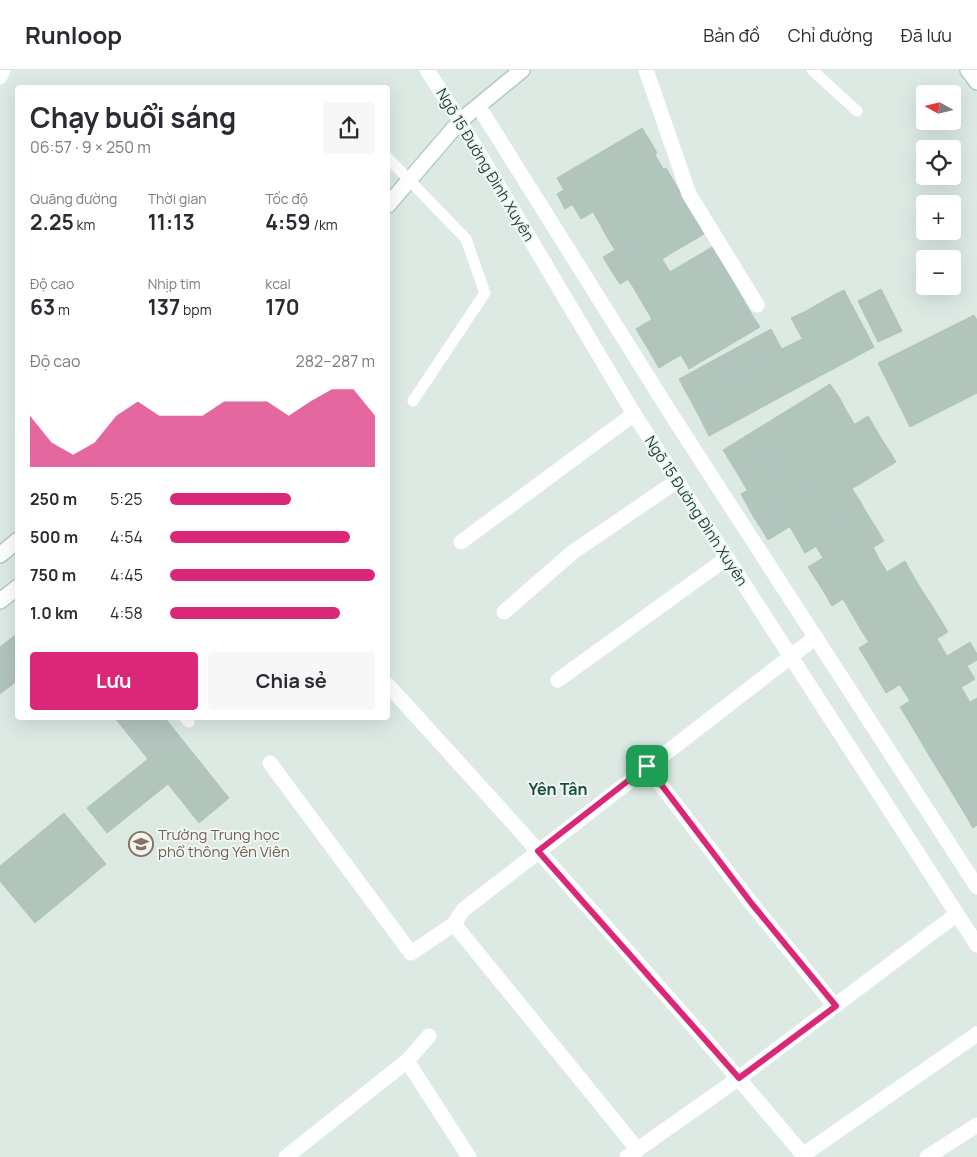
<!DOCTYPE html>
<html lang="vi">
<head>
<meta charset="utf-8">
<style>
  :root { --surface:#fff; --page:#f7f7f7; --text:#2b2b33; --muted:#7c7c81; --line:#e1e1e2; --accent:#db2777 }
  body { margin:0; font-family:Manrope,sans-serif; background:var(--page); color:var(--text); height:100vh; display:flex; flex-direction:column; font-size:19px; white-space:nowrap }
  * { box-sizing:border-box; margin:0 }
  p { font-size:16px; color:var(--muted) }
  .icon { flex:none; width:28px; height:28px; fill:none; stroke:currentColor; stroke-width:2; stroke-linecap:round; stroke-linejoin:round }
  .map { position:relative; flex:1; overflow:hidden }
  .side { position:absolute; left:15px; top:15px; width:375px; height:635px; display:flex; flex-direction:column; background:var(--surface); border-radius:5px; box-shadow:0 5px 20px #0002 }
  .side>* { flex:none }
  .needle { width:32px; rotate:278deg }
  .buttons { position:absolute; left:916px; top:15px; display:grid; gap:10px }
  .buttons a { display:grid; place-items:center; width:45px; height:45px; border-radius:5px; background:var(--surface); box-shadow:0 5px 20px #0002; font-size:25px }
  .pin { position:absolute; display:grid; place-items:center; width:42px; height:42px; color:#fff; margin:-21px; border-radius:10px; box-shadow:0 2px 8px #0006 }
  .round { display:grid; place-items:center; flex:none; width:52px; height:52px; border-radius:5px; background:var(--page) }
  .head { display:flex; align-items:center; justify-content:space-between; height:85px; padding:0 15px }
  h1 { font-size:28px; font-weight:700; line-height:38px }
  .figures { display:grid; grid-template-columns:repeat(3,1fr); gap:8px; height:85px; padding:5px 15px }
  .figures div { display:grid; align-content:center }
  .figures b { font-size:21px; font-weight:700 }
  .figures small { font-size:14px; font-weight:400 }
  .figures p { font-size:14px }
  .chart { height:140px; padding:10px 15px }
  .chart p { display:flex; justify-content:space-between }
  .chart svg { width:100%; height:90px; margin-top:5px; fill:var(--accent); opacity:.7 }
  .primary-button { display:flex; gap:10px; margin-top:auto; padding:10px 15px }
  .primary-button a { flex:1; height:58px; border-radius:5px; background:var(--accent); color:#fff; font-size:20px; font-weight:700; line-height:58px; text-align:center }
  .primary-button a+a { background:var(--page); color:var(--text) }
  ul { padding:0 15px; list-style:none; font-size:16px }
  li { display:grid; grid-template-columns:80px 60px 1fr; align-items:center; height:38px }
  li i { height:12px; border-radius:6px; background:var(--accent) }
  header { display:flex; align-items:center; gap:30px; box-sizing:border-box; height:70px; padding:0 25px; background:var(--surface); border-bottom:1px solid var(--line) }
  header strong { font-size:24px }
  nav { display:flex; gap:28px; margin-inline-start:auto; font-size:18px }
  .map>svg:first-child { display:block }
</style>
</head>
<body>
<header>
<strong>Runloop</strong>
<nav><a>Bản đồ</a><a>Chỉ đường</a><a>Đã lưu</a></nav>
</header>
<div class="map">
<svg width="977" height="1087" viewBox="0 0 977 1087">
  <rect width="100%" height="100%" fill="#ddeae4"/>
  <path fill="#b2c5bd" stroke="#afc4bb" d="M642,58L649,69L564,120L557,108Z
    M649,69L657,83L620,106L611,91Z
    M655,85L664,100L581,149L572,134Z
    M611,91L620,106L565,139L557,124Z
    M666,98L673,110L600,154L593,142Z
    M673,110L682,125L608,169L600,154Z
    M682,125L688,136L615,180L608,169Z
    M688,136L697,151L655,177L646,162Z
    M697,151L704,164L662,189L655,177Z
    M646,162L655,177L612,202L603,187Z
    M655,177L662,189L620,214L612,202Z
    M712,177L720,190L644,236L636,222Z
    M662,189L670,202L636,222L628,209Z
    M720,190L728,203L652,249L644,236Z
    M728,203L743,229L651,284L636,259Z
    M881,219L902,261L878,272L858,231Z
    M844,220L874,277L863,283L832,226Z
    M832,226L863,283L850,290L820,233Z
    M743,229L751,243L659,298L651,284Z
    M820,233L850,290L837,297L806,241Z
    M806,241L837,297L822,305L791,248Z
    M751,243L760,257L689,299L681,285Z
    M974,245L977,250V323L910,357L878,293Z
    M771,259L779,274L687,324L679,309Z
    M802,269L822,305L801,316L782,279Z
    M779,274L785,285L693,335L687,324Z
    M785,285L792,298L700,348L693,335Z
    M792,298L801,316L709,366L700,348Z
    M830,314L839,327L791,357L783,343Z
    M839,327L846,340L799,369L791,357Z
    M846,340L855,355L808,383L799,369Z
    M783,343L791,357L731,393L723,380Z
    M868,346L881,368L821,405L808,383Z
    M791,357L799,369L739,406L731,393Z
    M881,368L890,382L829,419L821,405Z
    M799,369L808,383L747,420L739,406Z
    M890,382L896,392L835,429L829,419Z
    M808,383L821,405L753,446L741,424Z
    M821,405L829,419L762,460L753,446Z
    M829,419L835,429L768,470L762,460Z
    M852,419L860,431L797,469L790,457Z
    M860,431L868,445L805,483L797,469Z
    M868,445L875,456L823,488L816,476Z
    M875,456L884,471L817,511L808,497Z
    M873,477L879,489L824,522L817,511Z
    M879,489L887,502L843,529L835,516Z
    M905,491L915,509L853,546L843,529Z
    M915,509L923,522L861,560L853,546Z
    M835,516L843,529L832,536L824,522Z
    M923,522L931,534L869,572L861,560Z
    M931,534L939,547L867,591L859,578Z
    M939,547L948,562L876,606L867,591Z
    M18,563V610L0,624V577Z
    M937,569L947,586L886,623L876,606Z
    M970,572L977,584V590L967,596L957,580Z
    M957,580L967,596L910,631L900,615Z
    M967,596L975,609L908,650L900,637Z
    M961,617L970,632L917,665L908,650Z
    M977,628V652L927,682L917,665Z
    M115,648H165L229,728L199,753L168,714L107,763L87,738L148,689Z
    M977,652V712L954,726L927,682Z
    M977,712V740L966,746L954,726Z
    M977,740V755L973,758L966,746Z
    M64,743L106,794L35,853L0,811V796Z"/>
  <g fill="none" stroke-linecap="round" stroke-linejoin="round">
    <defs>
      <path id="secondary" d="M968,0L977,12
        M388,135L460,51L522,0
        M0,485L18,470
        M0,531L18,517"/>
    </defs>
    <use href="#secondary" stroke="#b0cbc0" stroke-width="18"/>
    <path stroke="#fff" stroke-width="11" d="M812,0L857,41
      M388,88L466,169L485,223L413,331
      M185,648L189,652"/>
    <path stroke="#fff" stroke-width="15" d="M427,0L460,51L634,344L977,875
      M646,0L689,124L757,235
      M0,7L3,0
      M479,37L673,347L977,817
      M461,472L634,344
      M504,542L573,482L677,411
      M558,610L727,488
      M388,615C529,770 670,926 805,1087
      M270,693L411,883L454,854L463,840L816,567
      M647,697L752,834L835,936
      M454,854L638,1080
      M407,991L469,1087
      M803,1085L977,964
      M286,1087L407,991L429,966
      M627,1087L739,1008L957,844
      M927,1087L977,1055"/>
    <use href="#secondary" stroke="#fff" stroke-width="15"/>
  </g>
  <g fill="none" stroke-linecap="round" stroke-linejoin="round">
    <defs>
      <path id="route" d="M647,696L752,834L836,936L739,1008L538,781Z"/>
    </defs>
    <use href="#route" stroke="#fff" stroke-width="10"/>
    <use href="#route" stroke="#db2777" stroke-width="6"/>
  </g>
  <defs>
    <symbol id="school-ring" viewBox="-11 -11 22 22"><circle r="9.5" fill="#eef7f2" stroke="#8d6e63" stroke-width="1.5"/><path d="M0-5L7-2L0 1L-7-2ZM-4 1L0 2.5L4 1V4Q0 6-4 4Z" fill="#8d6e63"/></symbol>
  </defs>
  <g fill-rule="evenodd">
    <use href="#school-ring" x="127" y="760" width="28" height="28"/>
  </g>
  <g text-anchor="middle" stroke-width="4" stroke-linejoin="round" paint-order="stroke">
    <g font-size="15" fill="#1e3b32" stroke="#eef7f2">
      <text transform="translate(485 95) rotate(59)" y="5">Ngõ 15 Đường Đình Xuyên</text>
      <text transform="translate(696 441) rotate(57)" y="5">Ngõ 15 Đường Đình Xuyên</text>
    </g>
    <g font-size="15" fill="#785e54" stroke="#eef7f2" text-anchor="start">
      <text x="158" y="770">Trường Trung học<tspan x="158" dy="17">phổ thông Yên Viên</tspan></text>
    </g>
    <g font-size="16" font-weight="bold" fill="#194e40" stroke="#eef7f2">
      <text x="558" y="725">Yên Tân</text>
    </g>
  </g>
</svg>
<div class="buttons">
<a><svg class="needle" viewBox="-14 -14 28 28"><path d="M0-13l5 13h-10z" fill="#e53935"/><path d="M0 13l5-13h-10z" fill="#7c7c81"/></svg></a>
<a><svg class="icon" aria-label="locate" viewBox="0 0 24 24"><circle cx="12" cy="12" r="6"/><path d="M12 2v4M12 18v4M2 12h4M18 12h4"/></svg></a>
<a>+</a>
<a>−</a>
</div>
<div class="pin" style="left:647px;top:696px;background:#1e9e55"><svg class="icon" aria-label="arrive" viewBox="0 0 24 24"><path d="M6 21V4h12l-3 4 3 4H6"/></svg></div>
<section class="side">
<div class="head"><div><h1>Chạy buổi sáng</h1><p>06:57 · 9 × 250 m</p></div><a class="round"><svg class="icon" aria-label="share" viewBox="0 0 24 24"><path d="M12 15V3M7 8l5-5 5 5M5 13v7h14v-7"/></svg></a></div>
<div class="figures">
<div><p>Quãng đường</p><b>2.25<small> km</small></b></div>
<div><p>Thời gian</p><b>11:13</b></div>
<div><p>Tốc độ</p><b>4:59<small> /km</small></b></div>
</div>
<div class="figures">
<div><p>Độ cao</p><b>63<small> m</small></b></div>
<div><p>Nhịp tim</p><b>137<small> bpm</small></b></div>
<div><p>kcal</p><b>170</b></div>
</div>
<div class="chart"><p><span>Độ cao</span>282–287 m</p>
<svg viewBox="0 0 160 44" preserveAspectRatio="none"><path d="M0 44V19L10 32L20 38L30 32L40 19L50 12L60 19L70 19L80 19L90 12L100 12L110 12L120 19L130 12L140 6L150 6L160 19V44z"/></svg>
</div>
<ul>
<li><b>250 m</b>5:25<i style="width:59%"></i></li>
<li><b>500 m</b>4:54<i style="width:88%"></i></li>
<li><b>750 m</b>4:45<i style="width:100%"></i></li>
<li><b>1.0 km</b>4:58<i style="width:83%"></i></li>
</ul>
<div class="primary-button"><a>Lưu</a><a>Chia sẻ</a></div>
</section>
</div>
</body>
</html>
